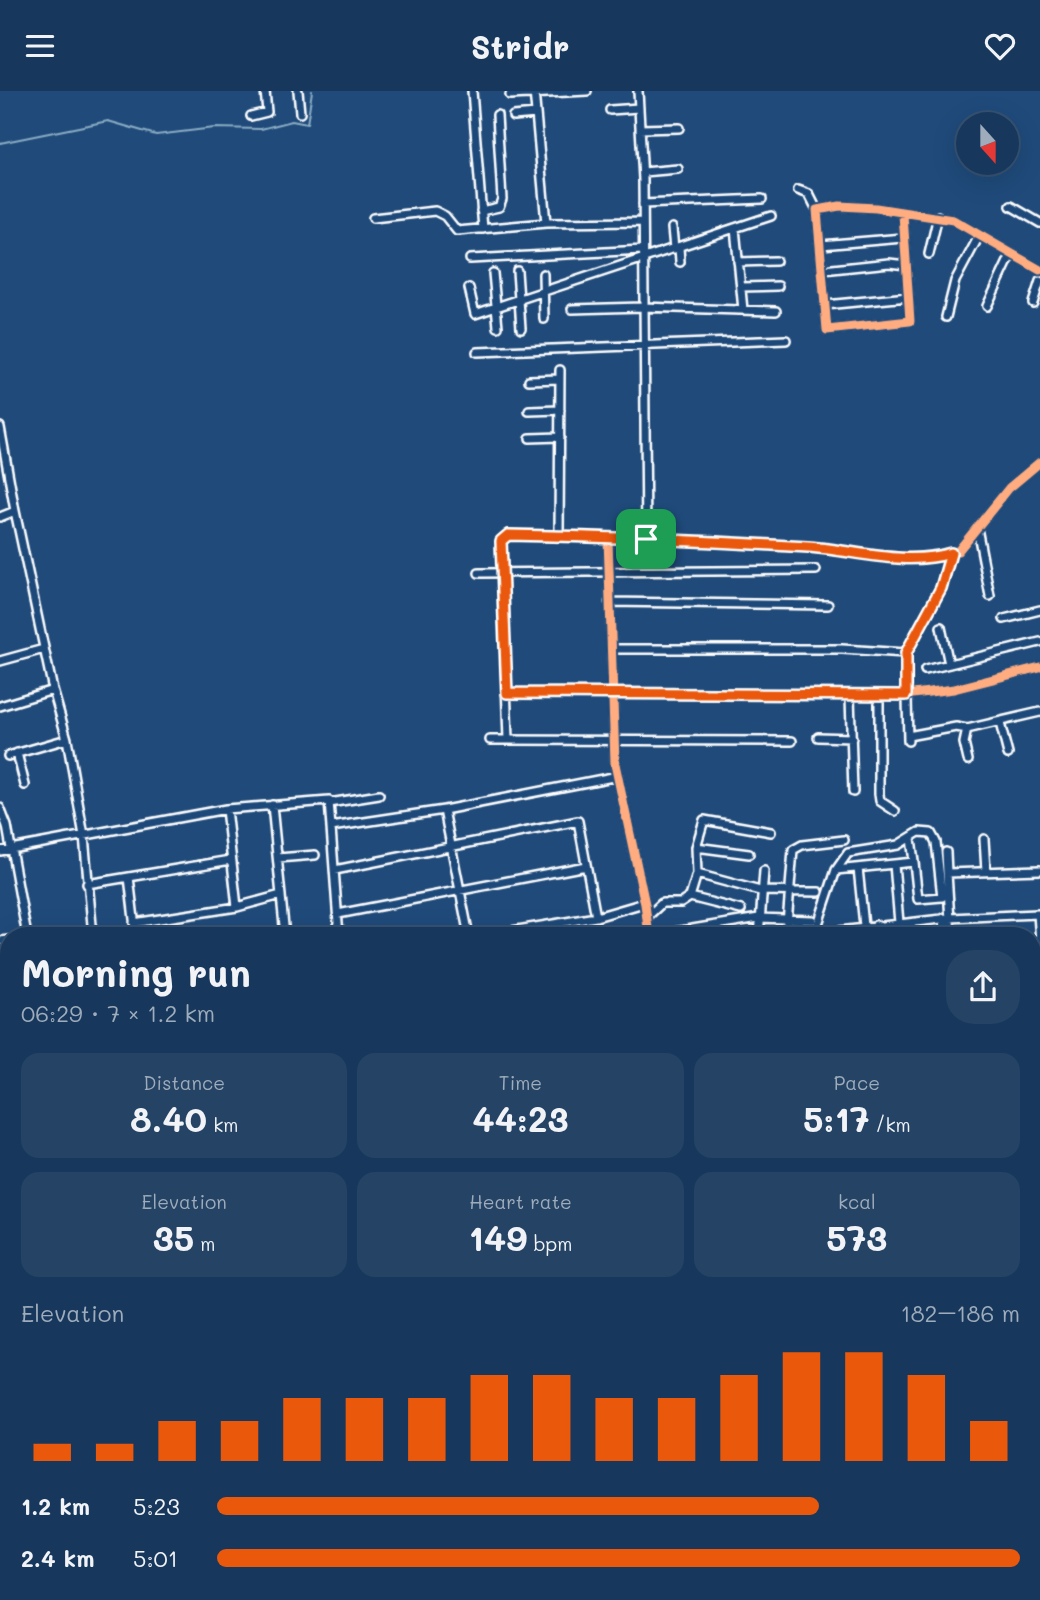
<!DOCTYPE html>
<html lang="en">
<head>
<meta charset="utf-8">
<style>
  :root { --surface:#17385c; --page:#244365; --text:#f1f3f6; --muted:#9eacbb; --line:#365272; --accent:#ea580c }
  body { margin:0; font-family:Mali,sans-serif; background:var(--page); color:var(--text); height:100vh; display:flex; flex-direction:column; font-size:26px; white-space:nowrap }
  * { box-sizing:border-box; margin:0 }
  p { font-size:23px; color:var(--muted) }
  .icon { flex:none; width:38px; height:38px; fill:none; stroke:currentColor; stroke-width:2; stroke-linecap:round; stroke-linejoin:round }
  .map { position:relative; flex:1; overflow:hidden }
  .panel { position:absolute; left:0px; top:836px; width:1041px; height:674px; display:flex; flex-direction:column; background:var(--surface); border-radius:28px 28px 0 0; box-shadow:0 7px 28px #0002,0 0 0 2px var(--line) }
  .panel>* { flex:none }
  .needle { width:46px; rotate:159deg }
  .buttons { position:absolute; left:956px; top:21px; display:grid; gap:14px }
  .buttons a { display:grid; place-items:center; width:63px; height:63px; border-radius:50%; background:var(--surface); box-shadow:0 7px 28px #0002,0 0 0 2px var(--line); font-size:35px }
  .pin { position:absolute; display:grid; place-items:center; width:60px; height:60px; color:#fff; margin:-30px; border-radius:14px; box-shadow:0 4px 10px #0006 }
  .round { display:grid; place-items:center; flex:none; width:74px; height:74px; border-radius:28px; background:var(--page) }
  .overview { display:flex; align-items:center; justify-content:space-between; height:119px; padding:0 21px }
  h1 { font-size:38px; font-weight:800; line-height:52px }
  .figures { display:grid; grid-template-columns:repeat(3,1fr); gap:10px; height:119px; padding:7px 21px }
  .figures div { display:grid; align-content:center; border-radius:18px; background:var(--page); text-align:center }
  .figures b { font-size:35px; font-weight:800 }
  .figures small { font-size:19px; font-weight:400 }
  .figures p { font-size:19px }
  .chart { height:196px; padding:14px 21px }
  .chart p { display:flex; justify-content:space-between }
  .chart svg { width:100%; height:126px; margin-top:7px; stroke:var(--accent); stroke-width:6 }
  ul { padding:0 21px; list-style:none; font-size:23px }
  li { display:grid; grid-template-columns:112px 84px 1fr; align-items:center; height:52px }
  li i { height:18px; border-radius:9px; background:var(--accent) }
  header { display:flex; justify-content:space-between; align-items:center; height:91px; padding:0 21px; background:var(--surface); font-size:32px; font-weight:800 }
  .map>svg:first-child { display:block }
</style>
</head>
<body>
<header><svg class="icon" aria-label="menu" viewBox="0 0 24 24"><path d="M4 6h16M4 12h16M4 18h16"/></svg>Stridr<svg class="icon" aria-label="heart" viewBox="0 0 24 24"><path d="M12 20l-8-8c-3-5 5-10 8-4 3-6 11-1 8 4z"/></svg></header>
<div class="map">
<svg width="1040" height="1509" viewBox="0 0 1040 1509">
  <rect width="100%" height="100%" fill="#1f4a7a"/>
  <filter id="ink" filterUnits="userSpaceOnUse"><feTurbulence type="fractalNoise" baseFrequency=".0143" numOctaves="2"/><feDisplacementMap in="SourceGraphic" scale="14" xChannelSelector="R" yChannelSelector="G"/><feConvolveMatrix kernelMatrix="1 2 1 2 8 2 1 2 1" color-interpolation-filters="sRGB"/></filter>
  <g filter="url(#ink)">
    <path fill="#32547b" d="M763,1502H914L916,1509H763Z"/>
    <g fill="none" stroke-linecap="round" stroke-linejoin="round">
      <path stroke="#8bacc3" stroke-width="2" d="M0,52L108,30L156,44L214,37L261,38L292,30L307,33L312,0"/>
      <defs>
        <path id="minor" d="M298,0L300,22
          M472,0L483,138
          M534,0L546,132
          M638,0L643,89L646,448
          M510,4L587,0
          M610,19L639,17
          M251,25L267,21L265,0
          M513,25L536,23
          M640,38L679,37
          M643,81L678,78
          M798,99L809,103L817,119
          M643,113L762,108
          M1011,115L1040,132
          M481,120L499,116L502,108L497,24
          M903,123L910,230L827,239L817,119L840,115L876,117L953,129L1040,179
          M373,127L435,120L445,125L457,140L546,132L642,131
          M672,137L674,158
          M735,137L743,219
          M821,154L903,147
          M679,156L680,171
          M929,163L938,125
          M470,168L643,159
          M738,171L776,170
          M823,179L889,172L906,174
          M517,180L521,237
          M493,182L498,236
          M543,183L544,228
          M741,196L778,195
          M469,197L475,223L771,125
          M1033,212L1040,190
          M825,214L908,206
          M987,215L1011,164
          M572,218L642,216L776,220
          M946,226L955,190L979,145
          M477,261L786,249
          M529,289L560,288
          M529,320L560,319
          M0,336L15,420
          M530,347L560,346
          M0,426L15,420L53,599L67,648L84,745L93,845
          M977,437L990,505
          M559,445L560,279
          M479,482L816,479
          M609,511L828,514
          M1004,528L1040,519
          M941,536L949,573
          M611,558H842L906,562
          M0,570L44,558
          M925,579L1040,551
          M507,602L905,604L954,598L1040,576
          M879,604V703L880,710L895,720
          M850,605L853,701
          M0,615L53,599
          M1000,632L1008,663
          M908,645L956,636L967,638
          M818,646L852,647
          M490,649L792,650
          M508,649L501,450L508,444L608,446
          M908,650L906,562L941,497L951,462
          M17,662L25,694
          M8,665L67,648
          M968,669L964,652L967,638L1040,621
          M329,712L379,704
          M272,714L285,845
          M0,717L7,735L27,845
          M226,718L237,816
          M444,719L618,685
          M331,736L444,719L469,845
          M984,748L986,780
          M696,756L749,763
          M0,760L226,718L329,710L339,845
          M946,761L947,782
          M278,767L315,764
          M858,777L864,835
          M335,779L578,730L596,826
          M836,779L848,762L898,754L919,741L931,742L936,751L942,806L918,808L914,771
          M697,783L760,800L819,801
          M129,786L136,845
          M87,793L231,769
          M690,806L741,819
          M338,823L586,775
          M647,826L662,812H681L690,806L697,783L696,756L704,729L771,741
          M944,827L945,845
          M134,832L237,816L281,804
          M899,832L894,773L914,771L911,747
          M876,834L877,845
          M814,843L950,827L1038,823L1040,850
          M480,845L596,826L644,812
          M649,845L645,813L615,673L608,446L809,456L862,464L936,467L958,460L1009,397L1040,371
          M650,845L759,827L812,829
          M759,845L764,780
          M786,845L793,759L802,754L844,749
          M814,845L836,779L894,773
          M951,845L947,782L1040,779
          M0,850L9,849
          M1032,866L1040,865
          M0,895L9,894
          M1032,913H1040
          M0,945H9
          M1032,967L1040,966
          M0,979H9
          M1032,1017L1040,1020
          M0,1021L9,1020
          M0,1064H9
          M1032,1068L1040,1066
          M1032,1103L1040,1100
          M0,1132H9
          M1032,1138L1040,1136
          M0,1187L9,1183
          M1032,1204L1040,1201
          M1032,1233L1040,1261
          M0,1234L9,1231
          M0,1267L9,1266
          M1032,1301L1040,1299
          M0,1366H4L7,1509
          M4,1366L9,1356
          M196,1509L197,1502
          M348,1509V1502
          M391,1509L423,1502
          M465,1509V1502"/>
      </defs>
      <use href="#minor" stroke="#fff" stroke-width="12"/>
      <use href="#minor" stroke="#1f4a7a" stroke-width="7"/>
      <defs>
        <path id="cycleway" d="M903,123L910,230L827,239L817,119L840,115L876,117L953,129L1040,179
          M507,602L905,604L954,598L1040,576
          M649,845L645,813L615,673L608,446L809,456L862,464L936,467L958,460L1009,397L1040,371"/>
      </defs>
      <use href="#cycleway" stroke="#1f4a7a" stroke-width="13"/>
      <use href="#cycleway" stroke="#ffac80" stroke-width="9"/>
    </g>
  </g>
  <g fill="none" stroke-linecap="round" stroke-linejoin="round" filter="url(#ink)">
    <defs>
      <path id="route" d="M508,444C608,446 708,450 808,456C855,459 904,476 951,462L941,497L906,562V604L507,602L501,450Z"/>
    </defs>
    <use href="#route" stroke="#fff" stroke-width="14"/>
    <use href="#route" stroke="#ea580c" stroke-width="9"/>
  </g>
</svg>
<div class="buttons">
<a><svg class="needle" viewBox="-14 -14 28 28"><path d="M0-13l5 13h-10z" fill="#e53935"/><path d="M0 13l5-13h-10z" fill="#9eacbb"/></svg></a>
</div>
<div class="pin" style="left:646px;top:448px;background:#1e9e55"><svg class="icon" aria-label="arrive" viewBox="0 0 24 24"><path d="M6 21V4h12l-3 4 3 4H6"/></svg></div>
<section class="panel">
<div class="overview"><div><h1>Morning run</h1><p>06:29 · 7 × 1.2 km</p></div><a class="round"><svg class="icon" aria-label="share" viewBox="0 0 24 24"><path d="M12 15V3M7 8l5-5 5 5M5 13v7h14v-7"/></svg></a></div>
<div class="figures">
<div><p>Distance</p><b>8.40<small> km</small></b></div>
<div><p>Time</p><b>44:23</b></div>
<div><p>Pace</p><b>5:17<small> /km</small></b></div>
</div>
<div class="figures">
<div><p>Elevation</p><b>35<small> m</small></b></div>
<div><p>Heart rate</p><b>149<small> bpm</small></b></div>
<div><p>kcal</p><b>573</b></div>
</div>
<div class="chart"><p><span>Elevation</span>182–186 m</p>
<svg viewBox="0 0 160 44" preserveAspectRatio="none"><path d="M5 44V38M15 44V38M25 44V30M35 44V30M45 44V22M55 44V22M65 44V22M75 44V14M85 44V14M95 44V22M105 44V22M115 44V14M125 44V6M135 44V6M145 44V14M155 44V30"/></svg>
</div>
<ul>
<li><b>1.2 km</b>5:23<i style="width:75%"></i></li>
<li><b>2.4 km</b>5:01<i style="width:100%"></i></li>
</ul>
</section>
</div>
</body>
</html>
